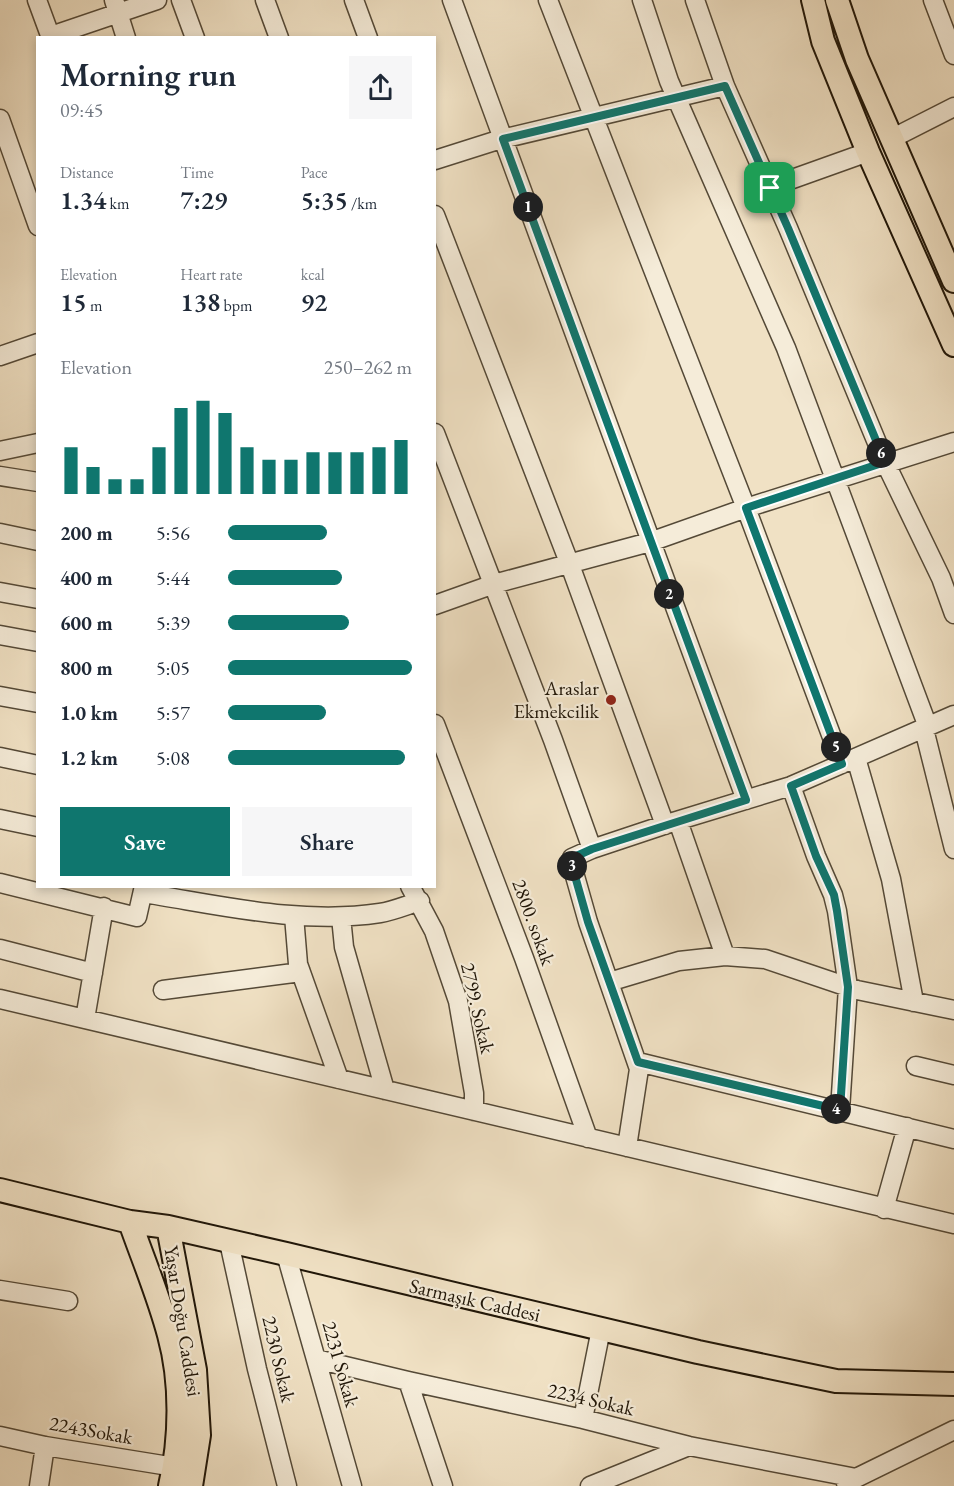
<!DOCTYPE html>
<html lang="en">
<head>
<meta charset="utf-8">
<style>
  :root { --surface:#fff; --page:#f6f6f7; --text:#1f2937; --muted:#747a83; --accent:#0f766e }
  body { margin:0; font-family:"EB Garamond",serif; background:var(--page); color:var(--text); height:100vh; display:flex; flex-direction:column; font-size:22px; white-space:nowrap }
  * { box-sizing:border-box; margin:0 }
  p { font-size:20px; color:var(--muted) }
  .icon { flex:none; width:33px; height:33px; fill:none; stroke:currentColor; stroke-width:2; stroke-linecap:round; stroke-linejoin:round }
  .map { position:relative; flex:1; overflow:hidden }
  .panel { position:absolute; left:36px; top:36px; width:400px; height:852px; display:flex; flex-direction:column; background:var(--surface); border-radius:0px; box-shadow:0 3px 9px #0003 }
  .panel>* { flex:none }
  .pin { position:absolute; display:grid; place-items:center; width:51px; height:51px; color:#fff; margin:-26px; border-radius:12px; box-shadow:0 3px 9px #0006 }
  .km { position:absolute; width:30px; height:30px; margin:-15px; border-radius:50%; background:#222; color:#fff; font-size:16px; line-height:30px; text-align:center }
  .round { display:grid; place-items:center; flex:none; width:63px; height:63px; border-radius:0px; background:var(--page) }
  .head { display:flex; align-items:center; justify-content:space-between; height:102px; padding:0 24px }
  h1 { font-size:33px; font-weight:600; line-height:45px }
  .metrics { display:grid; grid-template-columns:repeat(3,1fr); gap:9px; height:102px; padding:6px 24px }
  .metrics div { display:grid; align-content:center }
  .metrics b { font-size:26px; font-weight:600 }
  .metrics small { font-size:16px; font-weight:400 }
  .metrics p { font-size:16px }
  .chart { height:168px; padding:12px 24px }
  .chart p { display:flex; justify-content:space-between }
  .chart svg { width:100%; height:108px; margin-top:6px; stroke:var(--accent); stroke-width:6 }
  .button { display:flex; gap:12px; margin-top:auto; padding:12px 24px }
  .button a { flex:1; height:69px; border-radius:0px; background:var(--accent); color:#fff; font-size:24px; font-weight:600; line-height:69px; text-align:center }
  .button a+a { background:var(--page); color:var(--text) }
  ul { padding:0 24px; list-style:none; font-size:20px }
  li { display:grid; grid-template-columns:96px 72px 1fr; align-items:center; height:45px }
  li i { height:15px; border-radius:8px; background:var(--accent) }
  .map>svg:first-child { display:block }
</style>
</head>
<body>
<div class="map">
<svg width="954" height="1486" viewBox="0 0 954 1486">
  <rect width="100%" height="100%" fill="#f0e1c4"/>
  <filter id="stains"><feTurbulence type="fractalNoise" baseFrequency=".00333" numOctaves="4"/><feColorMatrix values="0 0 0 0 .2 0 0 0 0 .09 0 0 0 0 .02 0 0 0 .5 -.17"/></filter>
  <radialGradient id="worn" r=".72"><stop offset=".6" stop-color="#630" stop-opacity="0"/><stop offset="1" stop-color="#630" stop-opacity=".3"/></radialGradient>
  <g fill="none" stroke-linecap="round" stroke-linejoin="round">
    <defs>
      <path id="minor" d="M37,0L51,38
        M114,0L126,38
        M181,0L195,38
        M265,0L279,38
        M354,0L368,38
        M452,0L746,800
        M548,0L746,508L842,764
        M642,0L669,81L786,348L928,727
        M695,0L725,86L788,228L885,462L941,578L954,614
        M933,0L954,55
        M51,36L157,0
        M0,119L38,226
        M891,139L954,107
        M435,160L498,140L725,86
        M770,187L868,152
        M435,215L570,565L665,825
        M0,356L38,343
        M435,433L553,740L592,849
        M0,451L38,443
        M0,476L38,482
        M0,533L38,541
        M0,592L38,599
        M435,605L494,584L650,542L746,508L954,442
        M0,635L38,642
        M0,696L38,703
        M435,724L524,958L588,1138
        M924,729L954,849
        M0,757L38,765
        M856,758L891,879L914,1002
        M791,786L816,856L833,895L837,911L848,987L840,1110
        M0,819L38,827
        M678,821L725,956
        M0,883L137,917L144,886
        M410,886L434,931L458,1001L474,1093V1111
        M143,893C220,905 301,925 380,913C393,911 407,905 420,901
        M294,916L298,964L339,1079
        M341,917L344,947L385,1090
        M0,949L93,973
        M609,982L679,961L725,956L765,959L857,990L954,1010
        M163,990L301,972
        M0,999L954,1224
        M85,1019L104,907
        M638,1062L954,1139
        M916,1066L954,1075
        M627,1147L639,1069L588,922L571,862L572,858L592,849L673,822L791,786L954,715
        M884,1209L907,1127
        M229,1242L257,1369L287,1486
        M286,1254L352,1486
        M0,1290L68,1301
        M316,1359L408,1381L583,1419L689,1446L856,1478
        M408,1381L443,1486
        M583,1419L601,1329
        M0,1436L45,1446L175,1467
        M846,1483L954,1430
        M39,1486L45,1446
        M590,1486L689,1446"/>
      <path id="major" d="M813,0L823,41L868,152L954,345
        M837,0L857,59L954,281
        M0,1190L130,1222L168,1227L286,1254L698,1352L836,1381L954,1384
        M130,1222C143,1259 159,1297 169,1335C182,1382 181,1439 170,1486
        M168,1227L195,1370L199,1435L191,1486"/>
    </defs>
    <use href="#minor" stroke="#544937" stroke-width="21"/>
    <use href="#major" stroke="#201608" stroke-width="26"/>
    <use href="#minor" stroke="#f5ecd9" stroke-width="18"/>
    <use href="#major" stroke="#f0e1c4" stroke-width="22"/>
  </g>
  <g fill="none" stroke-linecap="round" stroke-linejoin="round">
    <defs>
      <path id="route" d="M725,86L788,228L885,462L746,508L842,764L791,786L816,856L834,895L837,911L848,987L840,1110L638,1062L588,922L571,862L572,858L592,849L746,800L503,139Z"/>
    </defs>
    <use href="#route" stroke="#fff" stroke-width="12"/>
    <use href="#route" stroke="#0f766e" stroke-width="8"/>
  </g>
  <circle fill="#8f2418" stroke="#f5ecd9" stroke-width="2" cx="611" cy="700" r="6"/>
  <g text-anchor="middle" stroke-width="4.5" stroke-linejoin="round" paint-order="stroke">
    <g font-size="20" fill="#201608" stroke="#f5ecd9" text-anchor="end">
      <text x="599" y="695">Araslar<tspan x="599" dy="23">Ekmekcilik</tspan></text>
    </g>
    <g font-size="20" fill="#201608" stroke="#f5ecd9">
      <text transform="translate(534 922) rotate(70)" y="7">2800. sokak</text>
      <text transform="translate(478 1008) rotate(77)" y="7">2799. Sokak</text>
      <text transform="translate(475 1300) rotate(13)" y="7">Sarmaşık Caddesi</text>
      <text transform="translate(183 1321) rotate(81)" y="7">Yaşar Doğu Caddesi</text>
      <text transform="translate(279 1359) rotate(77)" y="7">2230 Sokak</text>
      <text transform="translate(341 1364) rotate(74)" y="7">2231 Sokak</text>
      <text transform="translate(591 1399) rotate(13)" y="7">2234 Sokak</text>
      <text transform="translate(91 1430) rotate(10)" y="7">2243Sokak</text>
    </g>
  </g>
  <rect width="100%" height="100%" filter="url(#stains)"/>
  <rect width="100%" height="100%" fill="url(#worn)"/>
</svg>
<div class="pin" style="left:770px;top:188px;background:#1e9e55"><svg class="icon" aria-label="arrive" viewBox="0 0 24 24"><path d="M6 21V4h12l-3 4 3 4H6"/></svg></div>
<b class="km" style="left:528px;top:207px">1</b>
<b class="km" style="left:669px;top:594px">2</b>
<b class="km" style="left:572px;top:866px">3</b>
<b class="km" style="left:836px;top:1109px">4</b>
<b class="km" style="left:836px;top:747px">5</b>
<b class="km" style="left:881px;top:453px">6</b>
<section class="panel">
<div class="head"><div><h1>Morning run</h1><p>09:45</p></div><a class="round"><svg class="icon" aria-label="share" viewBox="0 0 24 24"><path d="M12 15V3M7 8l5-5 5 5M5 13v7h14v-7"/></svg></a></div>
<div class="metrics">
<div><p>Distance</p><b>1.34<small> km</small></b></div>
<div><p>Time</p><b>7:29</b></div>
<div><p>Pace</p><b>5:35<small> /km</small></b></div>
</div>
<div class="metrics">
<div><p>Elevation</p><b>15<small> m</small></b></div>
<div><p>Heart rate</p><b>138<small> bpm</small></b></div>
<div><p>kcal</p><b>92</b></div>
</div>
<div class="chart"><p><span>Elevation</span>250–262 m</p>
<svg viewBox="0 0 160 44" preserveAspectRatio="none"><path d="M5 44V25M15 44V33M25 44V38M35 44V38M45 44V25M55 44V9M65 44V6M75 44V11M85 44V25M95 44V30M105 44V30M115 44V27M125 44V27M135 44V27M145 44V25M155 44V22"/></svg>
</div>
<ul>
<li><b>200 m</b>5:56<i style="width:54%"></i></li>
<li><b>400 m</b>5:44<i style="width:62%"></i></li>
<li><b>600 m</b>5:39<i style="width:66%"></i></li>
<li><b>800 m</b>5:05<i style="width:100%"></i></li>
<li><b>1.0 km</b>5:57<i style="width:53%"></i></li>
<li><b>1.2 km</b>5:08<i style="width:96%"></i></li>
</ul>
<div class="button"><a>Save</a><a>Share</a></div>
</section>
</div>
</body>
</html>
